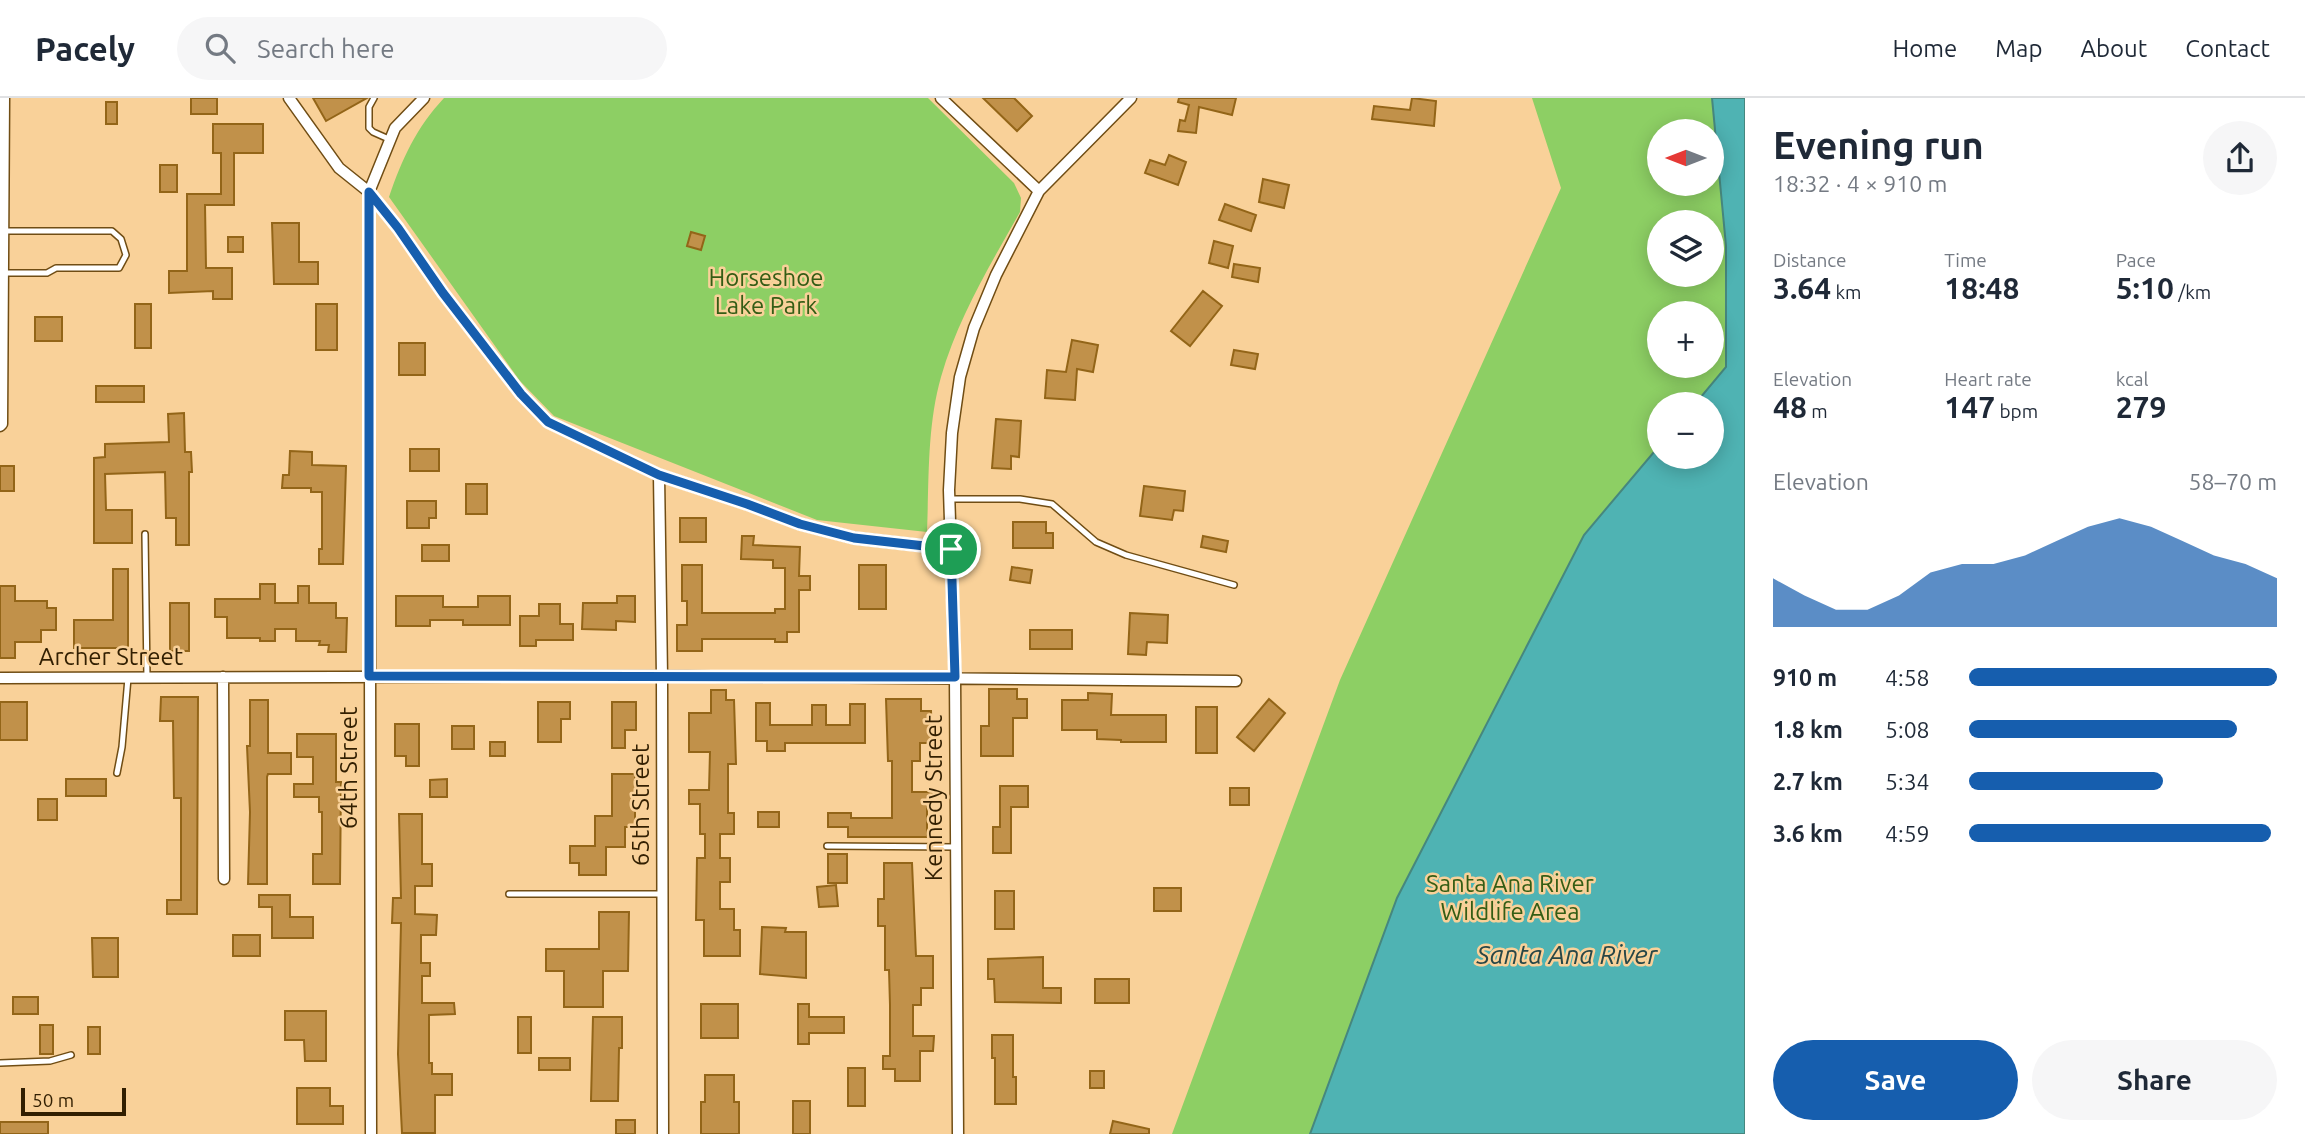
<!DOCTYPE html>
<html lang="en">
<head>
<meta charset="utf-8">
<style>
  :root { --surface:#fff; --page:#f6f6f7; --text:#1f2937; --muted:#747a83; --line:#e0e1e3; --accent:#165eae }
  body { margin:0; font-family:Ubuntu,sans-serif; background:var(--page); color:var(--text); height:100vh; display:flex; flex-direction:column; font-size:26px; white-space:nowrap }
  * { box-sizing:border-box; margin:0 }
  p { font-size:23px; color:var(--muted) }
  .icon { flex:none; width:38px; height:38px; fill:none; stroke:currentColor; stroke-width:2; stroke-linecap:round; stroke-linejoin:round }
  .map { position:relative; flex:1; overflow:hidden }
  .drawer { display:flex; flex-direction:column; background:var(--surface); width:560px }
  .drawer>* { flex:none }
  .needle { width:46px; rotate:270deg }
  .controls { position:absolute; left:1647px; top:21px; display:grid; gap:14px }
  .controls a { display:grid; place-items:center; width:77px; height:77px; border-radius:50%; background:var(--surface); box-shadow:0 4px 18px #0003; font-size:35px }
  .scale { position:absolute; left:21px; bottom:18px; width:105px; box-sizing:border-box; padding-left:7px; border:4px solid #321f01; border-top:0; font-size:19px; line-height:24px; white-space:nowrap; color:#321f01; -webkit-text-stroke:5px #f9d199; paint-order:stroke }
  .pin { position:absolute; display:grid; place-items:center; width:60px; height:60px; color:#fff; margin:-30px; border:4px solid #fff; border-radius:50%; box-shadow:0 2px 7px #0007 }
  .round { display:grid; place-items:center; flex:none; width:74px; height:74px; border-radius:37px; background:var(--page) }
  .headline { display:flex; align-items:center; justify-content:space-between; height:119px; padding:0 28px }
  h1 { font-size:38px; font-weight:700; line-height:52px }
  .figures { display:grid; grid-template-columns:repeat(3,1fr); gap:10px; height:119px; padding:7px 28px }
  .figures div { display:grid; align-content:center }
  .figures b { font-size:30px; font-weight:700 }
  .figures small { font-size:19px; font-weight:400 }
  .figures p { font-size:19px }
  .chart { height:196px; padding:14px 28px }
  .chart p { display:flex; justify-content:space-between }
  .chart svg { width:100%; height:126px; margin-top:7px; fill:var(--accent); opacity:.7 }
  .action { display:flex; gap:14px; margin-top:auto; padding:14px 28px }
  .action a { flex:1; height:80px; border-radius:42px; background:var(--accent); color:#fff; font-size:28px; font-weight:700; line-height:80px; text-align:center }
  .action a+a { background:var(--page); color:var(--text) }
  ul { padding:0 28px; list-style:none; font-size:23px }
  li { display:grid; grid-template-columns:112px 84px 1fr; align-items:center; height:52px }
  li i { height:18px; border-radius:9px; background:var(--accent) }
  header { display:flex; align-items:center; gap:42px; box-sizing:border-box; height:98px; padding:0 35px; background:var(--surface); border-bottom:2px solid var(--line) }
  header strong { font-size:33px }
  nav { display:flex; gap:38px; margin-inline-start:auto; font-size:24px }
  .search { width:490px; height:63px; background:var(--page); display:flex; align-items:center; gap:18px; box-sizing:border-box; padding:0 24px; border-radius:38px; color:var(--muted); font-size:26px }
  main { display:flex; flex:1; min-height:0 }
  .map>svg:first-child { display:block }
</style>
</head>
<body>
<header>
<strong>Pacely</strong>
<div class="search"><svg class="icon" aria-label="search" viewBox="0 0 24 24"><circle cx="10" cy="10" r="6"/><path d="M15 15l6 6"/></svg>Search here</div>
<nav><a>Home</a><a>Map</a><a>About</a><a>Contact</a></nav>
</header>
<main>
<div class="map">
<svg width="1745" height="1036" viewBox="0 0 1745 1036">
  <rect width="100%" height="100%" fill="#f9d199"/>
  <path fill="#8dcf64" fill-rule="evenodd" d="M444,0H928L1014,85L1021,100L1020,114C990,167 958,220 941,279C927,328 929,382 927,434L817,422L554,318L520,283L389,99C402,61 416,30 444,0Z
    M1532,0H1745V1036H1172L1340,582L1561,90ZM1659,33H1712V86H1659ZM1659,124H1712V177H1659ZM1659,215H1712V268H1659ZM1659,306H1712V359H1659Z"/>
  <path fill="#4fb3b3" stroke="#46877e" stroke-width="2" d="M1712,0H1745V1036H1310L1397,800L1584,437L1659,348V359H1712V306H1695L1726,269V148Z"/>
  <path fill="#c1914a" stroke="#936518" stroke-width="2" d="M191,0H217V16H191Z
    M313,0H367L326,23Z
    M983,0H1014L1032,18L1017,33Z
    M1179,0H1236L1232,17L1199,9L1196,35L1178,33L1180,22L1185,23L1189,7L1178,4Z
    M1412,0L1436,3L1434,28L1372,21L1374,8L1410,12Z
    M106,4H117V26H106Z
    M213,26H263V55H234V107H205L206,170H232V201H213V193L169,195V173H187V96H221V55H213Z
    M1169,57L1186,64L1178,87L1145,75L1150,62L1165,67Z
    M160,67H177V94H160Z
    M1263,81L1289,87L1284,110L1259,104Z
    M1225,106L1256,117L1251,133L1219,122Z
    M272,125H299V164H318V186H274Z
    M691,134L705,138L701,152L687,148Z
    M228,139H243V154H228Z
    M1214,143L1233,148L1228,170L1209,165Z
    M1234,166L1260,170L1258,184L1232,179Z
    M1203,193L1222,208L1190,248L1171,233Z
    M135,206H151V250H135Z
    M316,206H337V252H316Z
    M35,219H62V243H35Z
    M1072,242L1098,247L1093,274L1077,271L1075,302L1045,300L1047,272L1066,274Z
    M399,245H425V277H399Z
    M1234,252L1258,256L1255,271L1231,267Z
    M96,288H144V304H96Z
    M184,315L185,354H191L192,374H189V447H176V420H166L165,374L105,376L106,412H132V445H94V360L105,359V346L169,344L168,316Z
    M996,321L1021,323L1019,359L1011,358V371L992,370Z
    M410,351H439V373H410Z
    M290,353L312,354V367L346,368L343,466H319V451H322V394H311V390H282L283,377H289Z
    M0,368H14V393H0Z
    M466,386H487V416H466Z
    M1144,388L1185,393L1183,413L1174,412L1172,422L1140,418Z
    M407,403H436V420H429V430H407Z
    M680,420H706V444H680Z
    M1013,424H1046V435H1053V450H1013Z
    M742,438H754L753,447L800,449L799,478H810V492H799V534H787V544H775V541H702V553H677V527H687V503H682V467H702V515H775V511H785V470H773V462L741,461Z
    M1203,438L1228,443L1226,454L1201,449Z
    M422,447H449V463H422Z
    M859,467H886V511H859Z
    M1012,469L1032,472L1030,485L1010,482Z
    M113,471H128V550H74V522H113Z
    M260,486H275V505H298V488H309V505H336V520H347L346,554H328L329,547H319L320,543H296V531H275V543H260V540H227V519H215V501H260Z
    M0,488H15V503H47V510H56V532H41V544H15V560H0Z
    M396,498H443V509H478V498H510V527H463V522H430V528H396Z
    M617,498H635V524L616,523V532L582,531L583,505H617Z
    M170,505H189V553H170Z
    M539,506H560V526H573V542H536V548H520V518H539Z
    M1130,515L1168,517L1167,545L1147,544L1146,557L1128,556Z
    M1030,532H1072V551H1030Z
    M989,591H1017V601H1027V620H1013V658H981V628H989Z
    M711,592H726V602H734L736,666H728V715H734V736H720V760H730V784H720V811H734V832H740V858H704V822H696L697,760H705V736H700V706H689V692H709L710,654H689V615H711Z
    M1088,595L1112,596L1111,617H1166V644H1121V642L1097,641V632H1062V602H1088Z
    M161,599H198L197,816H167V802H181V700H174L173,623H160Z
    M886,601H921V613H931L932,645H920V663H912V694H932V709H927V739H848V729H828V715H851V720H892V663H888Z
    M1269,601L1285,615L1254,653L1237,639Z
    M250,602H268V655H291V676H268L267,679V786H248L250,714L247,648H250Z
    M0,604H27V642H0Z
    M538,604H570V621H561V644H538Z
    M612,604H636V632H625V650H612Z
    M756,605H770V627H812V607H826V627H850V606H865V645H785V653H767V643H756Z
    M1196,609H1217V655H1196Z
    M395,626H419V668H406V658H395Z
    M452,628H474V651H452Z
    M297,636H336V684H341L340,786H313V756H322V714H319V699H294V686H313V659H297Z
    M490,644H505V658H490Z
    M612,676H635V729H625V749H606V777H579V765H570V748H595V718H612Z
    M66,681H106V698H66Z
    M447,681V699H430V682Z
    M1000,688H1028V709H1011V755H993V729H1000Z
    M1230,690H1249V707H1230Z
    M38,701H57V722H38Z
    M758,714H779V729H758Z
    M399,716H422V766H432V788H415V816L437,817L436,837H421V865H430V878H422V905H454L455,916L429,917V965H432V976H452V997H435V1035H402L398,956L401,825H392L393,800H401Z
    M828,756H847V785H828Z
    M884,765H912L916,858H933V890H921V907H913V938H934L933,953H920V983H895V971H883V958H890V907L889,872H885V828H878V801H884Z
    M836,787L838,808L819,809L817,789Z
    M1154,790H1181V813H1154Z
    M995,793H1014V831H995Z
    M259,797H290V819H313V840H272V809H259Z
    M599,814H629L628,873H603V909H564V873H546V851H599Z
    M762,829L786,830L785,834H806V880L760,876Z
    M233,837H260V858H233Z
    M92,840H118V879H93Z
    M1043,859V890H1061V905L995,904L994,881H988V861Z
    M1095,881H1129V905H1095Z
    M13,899H38V916H13Z
    M701,906H738V940H701Z
    M798,906H809V919H844V935H809V946H798Z
    M285,913H326V963H305L304,942H285Z
    M518,919H531V955H518Z
    M593,919H622V950H619L618,1003H591Z
    M40,927H53V956H40Z
    M88,929H100V956H88Z
    M992,937H1013V979H1016V1006H995V960H992Z
    M539,960H570V972H539Z
    M848,970H865V1008H848Z
    M1090,973H1104V990H1090Z
    M705,977H734V1004H739V1036H701V1004H705Z
    M297,990H330V1008H343V1026H297Z
    M793,1003H810V1036H793Z
    M616,1022H635V1036H616Z
    M1113,1023L1149,1031V1036H1110Z
    M0,1024H48V1036H0Z"/>
  <g fill="none" stroke-linecap="round" stroke-linejoin="round">
    <defs>
      <path id="service" d="M374,0L369,9V30L373,34L391,42
        M3,175H47L56,170H119L126,157L121,141L112,133H4
        M949,401H1020L1052,406L1096,444L1126,457L1234,487
        M145,436L147,580
        M117,675L122,649L128,580
        M827,748L956,749
        M509,796H663
        M0,965L50,963L71,957"/>
      <path id="minor" d="M289,0L339,70L369,94L398,130L443,195L521,296L548,324L659,377L747,406L800,426L854,440L951,451
        M941,0L1039,93
        M0,328L2,326L4,0
        M659,377L662,578L663,1036
        M223,579L224,781
        M0,580L662,578L1236,583
        M371,1036L369,94L395,30L424,0
        M958,1036L955,579L949,392L952,335L960,279L974,230L996,177L1039,93L1131,0"/>
    </defs>
    <use href="#service" stroke="#704d14" stroke-width="8"/>
    <use href="#minor" stroke="#704d14" stroke-width="13"/>
    <use href="#service" stroke="#fff" stroke-width="5"/>
    <use href="#minor" stroke="#fff" stroke-width="10"/>
  </g>
  <g fill="none" stroke-linecap="round" stroke-linejoin="round">
    <defs>
      <path id="route" d="M369,94L398,130L443,195L521,296L548,324L659,377L747,406L800,426L854,440L951,451L955,579L369,578Z"/>
    </defs>
    <use href="#route" stroke="#fff" stroke-width="14"/>
    <use href="#route" stroke="#165eae" stroke-width="9"/>
  </g>
  <g text-anchor="middle" stroke-width="5" stroke-linejoin="round" paint-order="stroke">
    <g font-size="24" fill="#345d15" stroke="#f9d199">
      <text x="766" y="188">Horseshoe<tspan x="766" dy="28">Lake Park</tspan></text>
      <text x="1510" y="794">Santa Ana River<tspan x="1510" dy="28">Wildlife Area</tspan></text>
    </g>
    <g font-size="24" fill="#321f01" stroke="#f9d199">
      <text x="111" y="567">Archer Street</text>
      <text transform="translate(349 670) rotate(-90)" y="8">64th Street</text>
      <text transform="translate(934 700) rotate(-90)" y="8">Kennedy Street</text>
      <text transform="translate(641 707) rotate(-90)" y="8">65th Street</text>
    </g>
    <g font-size="26" font-style="italic" fill="#284747" stroke="#f9d199">
      <text x="1567" y="866">Santa Ana River</text>
    </g>
  </g>
</svg>
<div class="controls">
<a><svg class="needle" viewBox="-14 -14 28 28"><path d="M0-13l5 13h-10z" fill="#e53935"/><path d="M0 13l5-13h-10z" fill="#747a83"/></svg></a>
<a><svg class="icon" aria-label="layers" viewBox="0 0 24 24"><path d="M12 4l9 5-9 5-9-5zM3 14l9 5 9-5"/></svg></a>
<a>+</a>
<a>−</a>
</div>
<div class="scale">50 m</div>
<div class="pin" style="left:951px;top:451px;background:#1e9e55"><svg class="icon" aria-label="arrive" viewBox="0 0 24 24"><path d="M6 21V4h12l-3 4 3 4H6"/></svg></div>
</div>
<section class="drawer">
<div class="headline"><div><h1>Evening run</h1><p>18:32 · 4 × 910 m</p></div><a class="round"><svg class="icon" aria-label="share" viewBox="0 0 24 24"><path d="M12 15V3M7 8l5-5 5 5M5 13v7h14v-7"/></svg></a></div>
<div class="figures">
<div><p>Distance</p><b>3.64<small> km</small></b></div>
<div><p>Time</p><b>18:48</b></div>
<div><p>Pace</p><b>5:10<small> /km</small></b></div>
</div>
<div class="figures">
<div><p>Elevation</p><b>48<small> m</small></b></div>
<div><p>Heart rate</p><b>147<small> bpm</small></b></div>
<div><p>kcal</p><b>279</b></div>
</div>
<div class="chart"><p><span>Elevation</span>58–70 m</p>
<svg viewBox="0 0 160 44" preserveAspectRatio="none"><path d="M0 44V27L10 33L20 38L30 38L40 33L50 25L60 22L70 22L80 19L90 14L100 9L110 6L120 9L130 14L140 19L150 22L160 27V44z"/></svg>
</div>
<ul>
<li><b>910 m</b>4:58<i style="width:100%"></i></li>
<li><b>1.8 km</b>5:08<i style="width:87%"></i></li>
<li><b>2.7 km</b>5:34<i style="width:63%"></i></li>
<li><b>3.6 km</b>4:59<i style="width:98%"></i></li>
</ul>
<div class="action"><a>Save</a><a>Share</a></div>
</section>
</main>
</body>
</html>
